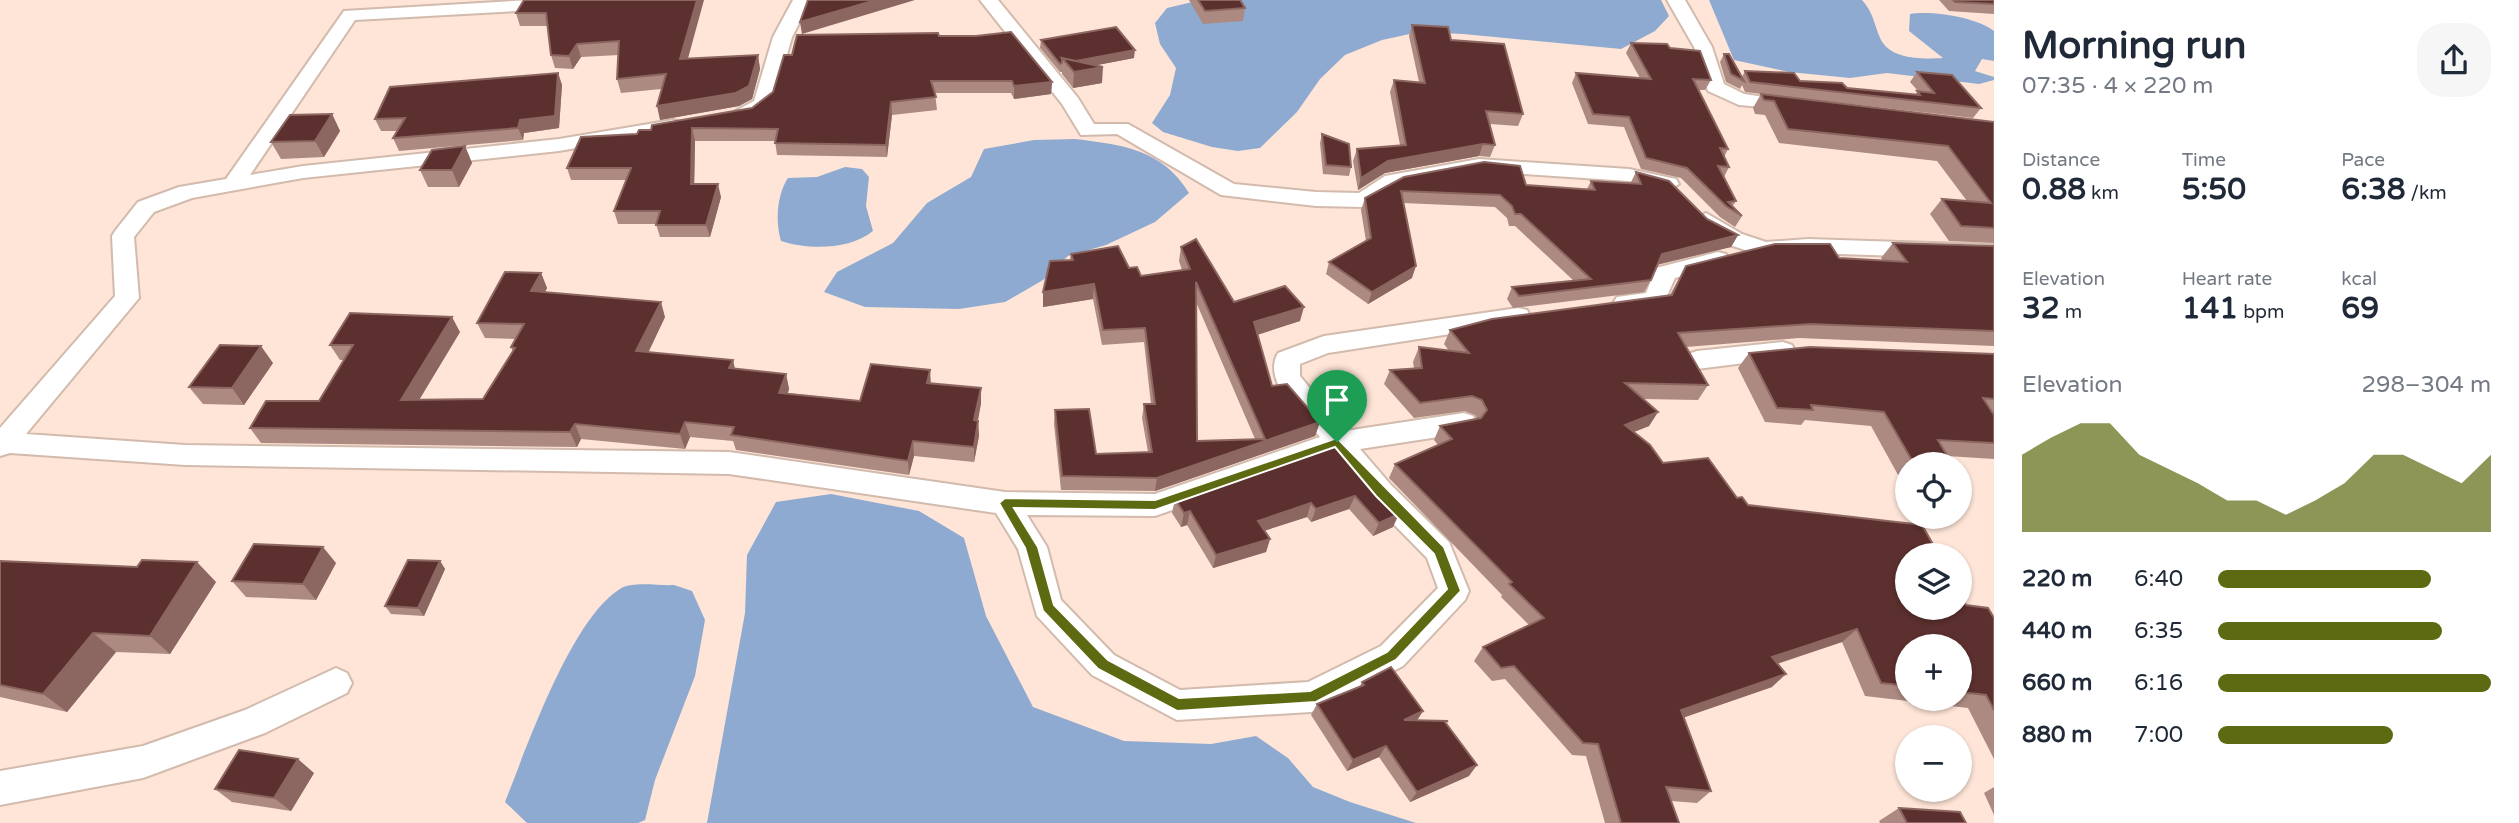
<!DOCTYPE html>
<html lang="en">
<head>
<meta charset="utf-8">
<style>
  :root { --surface:#fff; --page:#f6f6f7; --text:#1f2937; --muted:#747a83; --accent:#5d6a11 }
  body { margin:0; font-family:"Varela Round",sans-serif; background:var(--page); color:var(--text); height:100vh; display:flex; flex-direction:column; font-size:26px; white-space:nowrap }
  * { box-sizing:border-box; margin:0 }
  p { font-size:23px; color:var(--muted) }
  .icon { flex:none; width:38px; height:38px; fill:none; stroke:currentColor; stroke-width:2; stroke-linecap:round; stroke-linejoin:round }
  .map { position:relative; flex:1; overflow:hidden }
  .sheet { display:flex; flex-direction:column; background:var(--surface); width:525px }
  .sheet>* { flex:none }
  .controls { position:absolute; left:1895px; top:452px; display:grid; gap:14px }
  .controls a { display:grid; place-items:center; width:77px; height:77px; border-radius:50%; background:var(--surface); box-shadow:0 2px 5px #0004; font-size:35px }
  .pin { position:absolute; display:grid; place-items:center; width:60px; height:60px; color:#fff; margin:-72px -30px; border-radius:50% 50% 50% 0; rotate:-45deg; box-shadow:0 0 7px #0007 }
  .pin .icon { rotate:45deg }
  .round { display:grid; place-items:center; flex:none; width:74px; height:74px; border-radius:28px; background:var(--page) }
  .overview { display:flex; align-items:center; justify-content:space-between; height:119px; padding:0 28px }
  h1 { font-size:38px; font-weight:800; line-height:52px }
  .metrics { display:grid; grid-template-columns:repeat(3,1fr); gap:10px; height:119px; padding:7px 28px }
  .metrics div { display:grid; align-content:center }
  .metrics b { font-size:30px; font-weight:800 }
  .metrics small { font-size:19px; font-weight:400 }
  .metrics p { font-size:19px }
  .chart { height:196px; padding:14px 28px }
  .chart p { display:flex; justify-content:space-between }
  .chart svg { width:100%; height:126px; margin-top:7px; fill:var(--accent); opacity:.7 }
  ul { padding:0 28px; list-style:none; font-size:23px }
  li { display:grid; grid-template-columns:112px 84px 1fr; align-items:center; height:52px }
  li i { height:18px; border-radius:9px; background:var(--accent) }
  main { display:flex; flex:1; min-height:0 }
  .map>svg:first-child { display:block }
</style>
</head>
<body>
<main>
<div class="map">
<svg width="1994" height="823" viewBox="0 0 1994 823">
  <rect width="100%" height="100%" fill="#fee5d7"/>
  <path fill="#8faad0" d="M1201,0H1661L1669,16L1655,31L1621,49L1463,34L1419,32L1382,40L1345,55L1320,79L1297,112L1260,148L1238,151L1212,147L1163,132L1152,123L1170,95L1176,68L1160,44L1155,23L1167,8Z
    M1709,0H1862C1874,13 1874,25 1881,40C1892,60 1923,59 1943,58L1909,31L1910,14C1931,10 1977,17 1994,31V61L1982,59L1975,71L1994,77V80L1979,84L1887,73L1850,78L1789,72L1734,60Z
    M1075,139C1123,145 1162,149 1189,193L1155,222L1106,245L1068,256L1043,280L1005,302L959,309L865,307L824,292L837,272L893,243L927,203L971,177L984,149L1034,140Z
    M845,167L862,169L869,177L866,206L873,231C849,250 809,250 781,241C775,222 777,194 788,178L817,177Z
    M831,494L919,511L964,538L986,616L1033,707L1124,741L1211,744L1256,736L1288,758L1313,787L1350,802L1416,823H707L745,613L747,555L776,502Z
    M674,585L692,591L705,620L695,676L655,780L645,820L638,823H527L505,802C527,747 571,619 620,589C632,581 659,586 674,585Z"/>
  <g fill="none" stroke-linecap="round" stroke-linejoin="round">
    <defs>
      <path id="minor" d="M530,0H558L562,4L553,9L355,20L250,175L303,166L559,139L673,120L680,122L683,126L680,130L559,151L303,178L192,198L154,212L134,237L139,298L26,434L185,445L729,452L1005,492L1155,494L1320,437C1303,416 1261,382 1278,353L1324,336L1518,308L1527,310L1530,316L1527,322L1328,353L1300,364V376L1345,431L1464,413L1473,416L1477,423L1473,430L1464,433L1360,449L1391,485L1449,542L1469,591L1465,600L1403,666L1322,708L1311,712L1177,720L1092,675L1037,616L1018,549L996,513L729,474L185,465L10,453L0,456V428L115,296L112,236L115,231L138,202L179,187L226,179L344,11ZM1333,454L1371,501L1427,558L1438,588L1381,646L1308,682L1180,690L1114,655L1061,600L1047,547L1027,515L1155,516Z
        M793,0H811L792,37L773,104L745,119H731L728,115L754,101L773,37Z
        M980,0H998L1078,98L1094,124H1128L1234,184L1316,192L1359,193L1385,176L1479,159L1629,169L1676,179L1679,184L1668,190L1629,181L1479,171L1399,186L1363,207L1316,206L1221,195L1117,134L1081,135L1062,104Z
        M1667,0H1685L1712,47L1724,84L1744,94L1799,102L1802,106L1799,110L1739,105L1708,91L1694,47Z
        M1706,213L1742,234L1766,242L1808,239L1994,245V259L1808,253L1765,256L1726,244L1695,220Z
        M1718,252L1726,254L1729,259L1726,264L1675,278L1662,307L1625,311L1617,309L1613,303L1617,297L1646,293L1656,268Z
        M1783,342L1792,345L1795,351L1792,357L1697,369L1688,366L1684,360L1688,354L1697,351Z
        M336,668L347,673L352,683L347,693L265,733L143,778L0,805V771L143,746L245,710Z"/>
    </defs>
    <use href="#minor" stroke="#d2baac" stroke-width="4"/>
    <use href="#minor" fill="#fff" fill-rule="evenodd"/>
  </g>
  <path fill="#ac8a82" fill-rule="evenodd" d="M524,0L688,59L758,55L760,69L752,99L739,106L660,120L661,89L621,93L617,79L619,55L581,57L573,69L555,68L551,55L548,26H520L516,13Z
    M1189,0H1240L1245,8L1243,21L1203,24Z
    M1939,0H1994V14L1949,11Z
    M1412,25L1451,40L1523,114L1518,126L1490,124L1495,145L1490,157L1479,156L1385,173L1358,190L1353,161L1357,149L1400,145L1390,92L1394,80L1419,82L1409,36Z
    M939,36L1052,82L1051,94L1014,99L1011,93H935L937,110L892,115L887,157L777,155L775,141H695L694,184L721,197L710,237H660L656,224H618L614,211L626,180H571L567,168L637,134L651,130L752,108Z
    M1041,40L1134,58L1096,65L1102,83L1073,88L1062,74V72H1060L1040,48Z
    M1631,43L1670,48L1711,80L1705,90H1699L1728,149L1724,157L1729,167L1724,177L1736,201L1732,207L1742,216L1735,227L1720,217L1681,178L1641,169L1624,127L1588,124L1572,83L1576,73L1640,78L1626,53Z
    M1724,54L1742,77L1745,71L1847,88L1915,95L1918,91L1910,82L1917,72L1981,108L1973,118L1745,92L1742,85L1740,89L1726,82L1720,62Z
    M558,73L562,85L559,128L524,133L523,140L399,151L393,138L398,131H381L375,119Z
    M1761,94L1994,122V243L1949,241L1930,214L1942,199L1967,201L1937,161L1779,143L1765,115L1755,114L1753,108Z
    M332,114L340,131L324,157L281,159L271,142Z
    M1322,134L1351,167L1349,176L1323,174L1320,143Z
    M465,146L472,163L459,187H428L420,170Z
    M1636,172L1707,219L1738,235L1731,247L1657,265L1651,280L1644,292L1513,308L1507,299L1512,287L1574,281L1515,226H1509L1507,218L1495,207L1403,203L1412,278L1368,304L1326,274L1329,262L1366,241L1361,210L1365,198L1404,177L1587,189L1591,181L1630,184Z
    M1893,243L1994,246V346L1799,338L1686,347L1708,385L1698,400L1643,399L1658,412L1649,426L1634,432L1663,463L1737,498L1748,505L1994,618V759L1968,708L1865,696L1842,642L1777,664L1772,687L1684,717L1711,791L1697,803L1671,801L1679,823H1605L1586,756L1572,755L1505,679L1492,681L1474,661L1483,647L1529,625L1501,597L1502,595L1389,478L1395,464L1438,445L1434,440L1440,426L1477,419L1475,415L1465,411L1414,418L1384,384L1390,370L1414,368L1413,362L1419,347L1449,351L1444,344L1450,330L1670,295L1686,266L1839,258L1883,261L1881,258ZM1908,646H1960V698H1908Z
    M1181,247L1234,302L1300,321L1257,334L1272,386L1320,422L1315,436L1155,491L1061,490L1054,424L1055,410L1096,454L1148,452L1142,418L1144,404H1151L1144,342L1102,345L1093,299L1043,307L1070,260L1071,254L1129,268L1141,276L1182,270L1179,261ZM1196,302L1255,439L1197,441Z
    M541,273L547,288L545,292L665,317L648,352L733,360L735,369L786,374L789,389L788,393L860,401L931,383L981,388V403L978,421L979,436L974,462L914,456L909,475L736,450L733,441L690,437L685,449L581,439L577,447L261,443L250,428L319,401L344,360H340L330,345L460,332L419,400L483,399L513,352L511,347L516,339L485,338L477,323Z
    M1749,353L1994,354V459L1947,456L1952,464H1908V493L1871,426L1805,420L1801,425L1765,422L1738,368Z
    M273,363L244,405L203,404L189,387Z
    M1337,443L1393,527L1373,536L1349,509L1311,522L1307,517L1264,531L1270,539L1266,552L1213,568L1187,525L1181,527L1172,513L1175,499Z
    M1960,478L1969,492L1960,501Z
    M0,561L216,582L170,654L116,652L67,712L0,697Z
    M440,561L445,569L424,616L391,614L385,606Z
    M336,563L316,600L246,597L232,581Z
    M1362,682L1423,711L1417,720L1446,723L1469,776L1410,802L1379,757L1347,771L1311,715L1317,704L1360,686Z
    M314,773L291,811L232,802L215,789Z
    M1994,787V815L1984,793Z
    M1899,808L1966,823H1880L1879,821Z"/>
  <path fill="#8c6661" d="M697,0H704L684,73L680,59Z
    M876,0H915L802,34L800,22Z
    M577,44L581,57L573,69L569,56Z
    M1135,50L1134,58L1072,70L1066,62Z
    M758,55L760,69L752,99L739,106L660,120L657,106Z
    M1103,67L1102,83L1073,88L1074,72Z
    M558,73L562,85L559,128L524,133L523,140L518,128L520,120Z
    M1052,82L1051,94L1014,99V86Z
    M891,102L892,115L887,157L886,145Z
    M332,114L340,131L324,157L315,141Z
    M692,128L695,141L694,197L691,184Z
    M1483,144L1479,156L1385,173L1358,190L1361,178L1388,161Z
    M465,146L472,163L459,187L452,170Z
    M718,184L721,197L710,237L706,225Z
    M1738,235L1731,247L1655,265L1662,254Z
    M1416,266L1412,278L1368,304L1372,292Z
    M541,273L547,288L538,306L531,291Z
    M1094,284L1093,299L1043,307V292Z
    M661,302L665,317L642,366L636,351Z
    M1304,307L1300,321L1251,337L1254,322Z
    M452,317L460,332L410,415L401,400Z
    M261,346L273,363L244,405L232,388Z
    M733,360L736,375L729,368Z
    M930,370L931,385L927,383Z
    M786,374L789,389L782,408L779,393Z
    M981,388V403L975,435L974,420Z
    M1658,412L1649,426L1616,439L1625,425Z
    M978,421L979,436L974,462V447Z
    M685,422L690,437L685,449L680,434Z
    M1320,422L1315,436L1155,491L1157,478Z
    M575,424L581,439L577,447L570,432Z
    M913,441L914,456L909,475L908,461Z
    M1355,496L1349,509L1311,522L1316,509Z
    M1311,503L1307,517L1254,534L1258,521Z
    M1190,511L1187,525L1181,527L1184,513Z
    M1399,514L1393,527L1373,536L1379,523Z
    M1270,539L1266,552L1213,568L1216,555Z
    M323,547L336,563L316,600L303,584Z
    M440,561L445,569L424,616L418,608Z
    M197,562L216,582L170,654L150,636Z
    M1857,629L1842,642L1758,670L1772,657Z
    M93,633L116,652L67,712L43,694Z
    M1786,674L1772,687L1668,723L1681,710Z
    M1423,711L1416,722L1404,720Z
    M1386,746L1379,757L1347,771L1353,760Z
    M298,759L314,773L291,811L274,798Z
    M1477,765L1469,776L1410,802L1417,792Z"/>
  <path fill="#5b302e" stroke="#8c6661" stroke-width="2" fill-rule="evenodd" d="M524,0H697L680,59L758,55L749,86L736,93L657,106L666,74L617,79L619,41L577,44L569,56L551,55L546,13H516Z
    M808,0H876L800,22Z
    M1198,0H1240L1245,8L1205,11Z
    M1953,0H1994V4L1955,2Z
    M1412,25L1448,27L1451,40L1504,44L1523,114L1486,111L1495,145L1483,144L1388,161L1361,178L1357,149L1406,145L1394,80L1425,83Z
    M1116,27L1135,50L1076,61L1062,58V63L1060,64L1041,40Z
    M1011,32L1052,82L1014,86L1012,81H931L936,97L891,102L886,145L775,143L778,129L692,128L691,184H718L706,225H656L660,211H614L631,168H567L581,137L637,134L639,130H651L652,125L752,108L773,92L784,55H792L797,35L938,33L939,36H976Z
    M1631,43L1667,44L1670,48L1700,51L1711,80L1693,79L1728,149L1720,148L1729,167L1718,166L1736,201L1728,202L1742,216L1726,206L1687,168L1646,158L1629,117L1593,114L1576,73L1651,79Z
    M1724,54H1729L1744,81L1731,74Z
    M1062,58L1103,67L1074,72Z
    M1745,71L1794,73L1800,81L1842,83L1847,88L1920,95L1917,91L1934,93L1917,72L1952,75L1981,108L1750,82Z
    M558,73L555,116L520,120L518,128L393,138L405,118L375,119L390,87Z
    M1761,94L1994,122V228L1961,226L1942,199L1991,203L1948,146L1788,129L1774,101L1764,100Z
    M332,114L315,141L271,142L290,115Z
    M1322,134L1349,144L1351,167L1326,165Z
    M465,146L452,170H420L432,150Z
    M1484,162L1520,166L1526,185L1595,190L1591,181L1641,184L1636,172L1669,181L1707,219L1738,235L1662,254L1651,280L1519,296L1512,287L1591,279L1521,214H1515L1512,206L1500,195L1401,191L1416,266L1372,292L1329,262L1371,238L1365,198L1404,177Z
    M1196,239L1234,302L1285,286L1304,307L1254,322L1272,386L1287,384L1320,422L1157,478L1062,476L1055,410L1089,409L1096,454L1152,452L1144,404H1155L1145,328L1103,330L1094,284L1043,292L1050,261L1073,260L1071,254L1118,246L1129,268L1137,267L1141,276L1190,269L1181,247ZM1196,282L1265,439L1197,441Z
    M1893,243L1994,246V331L1810,324L1678,333L1708,385L1625,383L1658,412L1625,425L1650,445L1663,463L1708,458L1737,498L1742,497L1748,505L1922,525L1939,555H1908V607H1960V595L1966,605L1988,608L1994,618V710L1986,695L1960,692V646H1908V686L1881,683L1857,629L1772,657L1786,674L1681,710L1711,791L1666,787L1679,823H1621L1598,744L1583,743L1514,666L1501,668L1483,647L1544,618L1509,584L1512,582L1395,464L1452,439L1440,426L1481,418L1487,410L1482,400L1472,396L1420,403L1390,370L1422,368L1419,347L1469,353L1450,330L1492,319L1672,295L1686,266L1775,244H1830L1839,258L1907,262Z
    M505,272L541,273L531,291L661,302L636,351L733,360L729,368L786,374L779,393L860,401L871,364L930,370L927,383L981,388L974,420L978,421L974,447L913,441L908,461L731,435L734,427L685,422L680,434L575,424L570,432L250,428L266,401H319L353,345H330L350,313L452,317L401,400L483,399L515,348L511,347L524,324L477,323Z
    M220,345L261,346L232,388L189,387Z
    M1810,347L1994,354V399L1983,398L1994,415V443L1938,440L1952,464H1914L1884,412L1811,405L1813,410L1777,408L1749,353Z
    M1337,443L1399,514L1379,523L1355,496L1316,509L1311,503L1258,521L1270,539L1216,555L1190,511L1184,513L1175,499Z
    M1960,478L1969,492H1960Z
    M254,544L323,547L303,584L232,581Z
    M142,560L197,562L150,636L93,633L43,694L0,685V561L137,567Z
    M408,560L440,561L418,608L385,606Z
    M1391,667L1423,711L1404,720L1448,721L1445,722L1477,765L1417,792L1386,746L1353,760L1317,704L1364,685L1362,682Z
    M239,750L298,759L274,798L215,789Z
    M1899,808L1960,812L1966,823H1907Z"/>
  <path fill="#5d6a11" stroke="#fff" stroke-width="2" fill-rule="evenodd" d="M1337,438L1444,547L1461,591L1396,660L1316,702L1177,711L1098,669L1043,611L1025,548L999,503L1005,498L1155,500ZM1335,447L1376,496L1434,554L1447,589L1387,652L1310,691L1179,698L1108,660L1054,605L1038,547L1014,508L1155,510Z"/>
</svg>
<div class="controls">
<a><svg class="icon" aria-label="locate" viewBox="0 0 24 24"><circle cx="12" cy="12" r="6"/><path d="M12 2v4M12 18v4M2 12h4M18 12h4"/></svg></a>
<a><svg class="icon" aria-label="layers" viewBox="0 0 24 24"><path d="M12 4l9 5-9 5-9-5zM3 14l9 5 9-5"/></svg></a>
<a>+</a>
<a>−</a>
</div>
<div class="pin" style="left:1337px;top:442px;background:#1e9e55"><svg class="icon" aria-label="arrive" viewBox="0 0 24 24"><path d="M6 21V4h12l-3 4 3 4H6"/></svg></div>
</div>
<section class="sheet">
<div class="overview"><div><h1>Morning run</h1><p>07:35 · 4 × 220 m</p></div><a class="round"><svg class="icon" aria-label="share" viewBox="0 0 24 24"><path d="M12 15V3M7 8l5-5 5 5M5 13v7h14v-7"/></svg></a></div>
<div class="metrics">
<div><p>Distance</p><b>0.88<small> km</small></b></div>
<div><p>Time</p><b>5:50</b></div>
<div><p>Pace</p><b>6:38<small> /km</small></b></div>
</div>
<div class="metrics">
<div><p>Elevation</p><b>32<small> m</small></b></div>
<div><p>Heart rate</p><b>141<small> bpm</small></b></div>
<div><p>kcal</p><b>69</b></div>
</div>
<div class="chart"><p><span>Elevation</span>298–304 m</p>
<svg viewBox="0 0 160 44" preserveAspectRatio="none"><path d="M0 44V17L10 11L20 6L30 6L40 17L50 22L60 27L70 33L80 33L90 38L100 33L110 27L120 17L130 17L140 22L150 27L160 17V44z"/></svg>
</div>
<ul>
<li><b>220 m</b>6:40<i style="width:78%"></i></li>
<li><b>440 m</b>6:35<i style="width:82%"></i></li>
<li><b>660 m</b>6:16<i style="width:100%"></i></li>
<li><b>880 m</b>7:00<i style="width:64%"></i></li>
</ul>
</section>
</main>
</body>
</html>
